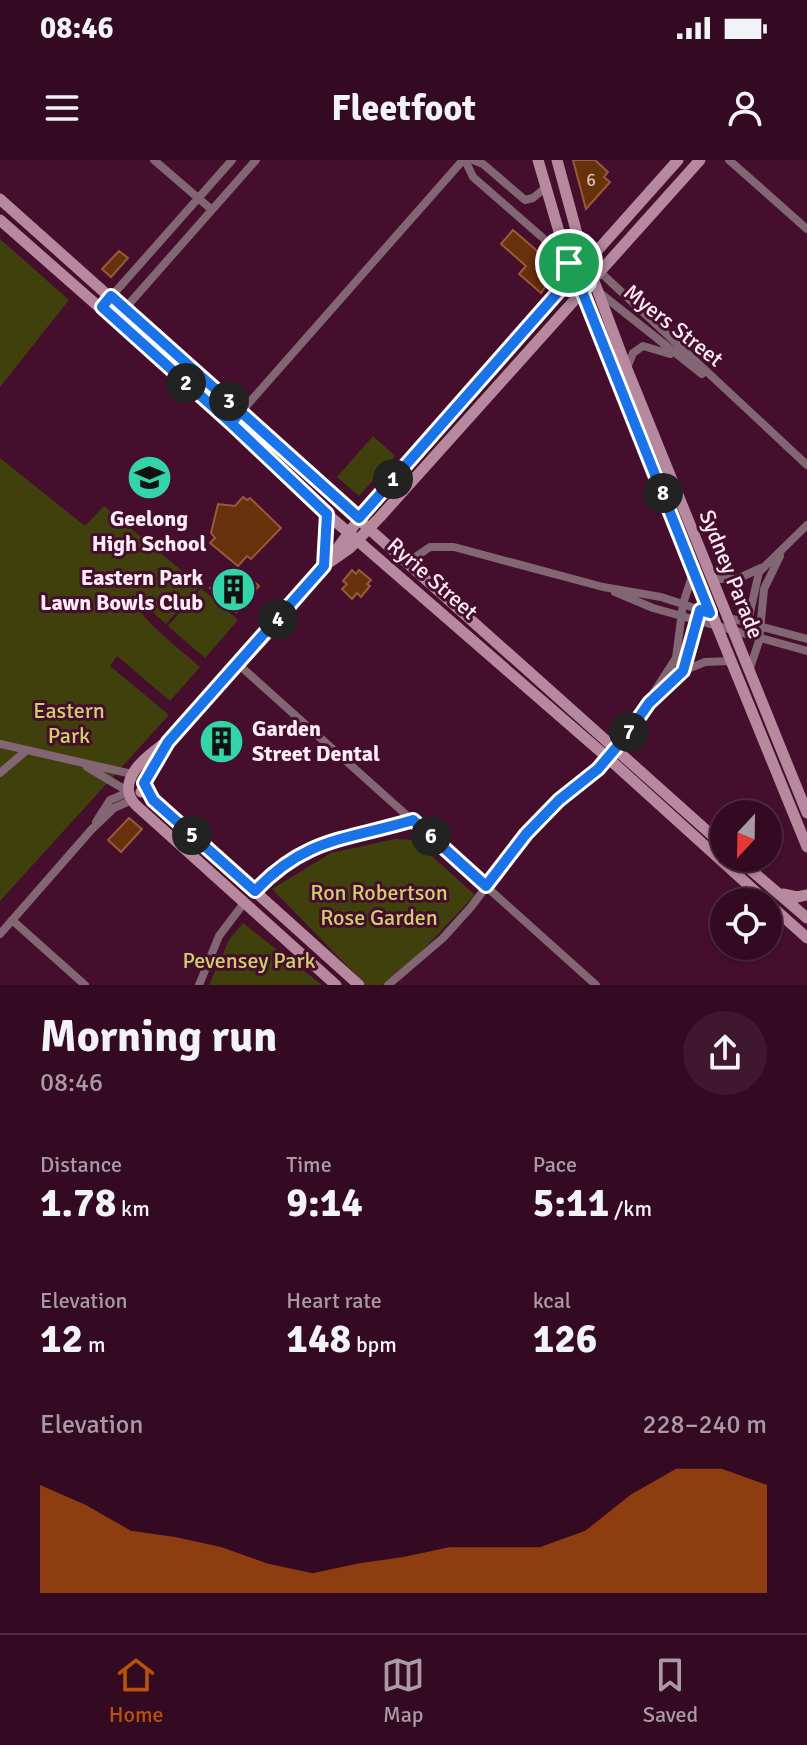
<!DOCTYPE html>
<html lang="en">
<head>
<meta charset="utf-8">
<style>
  :root { --surface:#340a22; --page:#3f182f; --text:#f1f3f6; --muted:#a99aa5; --line:#4e2b40; --accent:#b45309 }
  body { margin:0; font-family:Signika,sans-serif; background:var(--page); color:var(--text); height:100vh; display:flex; flex-direction:column; font-size:30px; white-space:nowrap }
  * { box-sizing:border-box; margin:0 }
  p { font-size:26px; color:var(--muted) }
  .icon { flex:none; width:44px; height:44px; fill:none; stroke:currentColor; stroke-width:2; stroke-linecap:round; stroke-linejoin:round }
  .map { position:relative; height:825px; overflow:hidden }
  .side { display:flex; flex-direction:column; background:var(--surface); flex:1 }
  .side>* { flex:none }
  .needle { width:52px; rotate:202deg }
  .buttons { position:absolute; left:710px; top:640px; display:grid; gap:16px }
  .buttons a { display:grid; place-items:center; width:72px; height:72px; border-radius:50%; background:var(--surface); box-shadow:0 2px 6px #0004,0 0 0 2px var(--line); font-size:40px }
  .pin { position:absolute; display:grid; place-items:center; width:68px; height:68px; color:#fff; margin:-34px; border:4px solid #fff; border-radius:50%; box-shadow:0 2px 8px #0007 }
  .km { position:absolute; width:40px; height:40px; margin:-20px; border-radius:50%; background:#222; color:#fff; font-size:22px; line-height:40px; text-align:center }
  .round { display:grid; place-items:center; flex:none; width:84px; height:84px; border-radius:42px; background:var(--page) }
  .overview { display:flex; align-items:center; justify-content:space-between; height:136px; padding:0 40px }
  h1 { font-size:44px; font-weight:700; line-height:60px }
  .figures { display:grid; grid-template-columns:repeat(3,1fr); gap:12px; height:136px; padding:8px 40px }
  .figures div { display:grid; align-content:center }
  .figures b { font-size:40px; font-weight:700 }
  .figures small { font-size:22px; font-weight:400 }
  .figures p { font-size:22px }
  .chart { height:224px; padding:16px 40px }
  .chart p { display:flex; justify-content:space-between }
  .chart svg { width:100%; height:144px; margin-top:8px; fill:var(--accent); opacity:.7 }
  .status { display:flex; justify-content:space-between; align-items:center; height:56px; padding:0 40px; background:var(--surface); direction:ltr }
  .status svg { height:22px; fill:currentColor }
  header { display:flex; justify-content:space-between; align-items:center; height:104px; padding:0 40px; background:var(--surface); font-size:36px; font-weight:700 }
  .tab-bar { display:flex; justify-content:space-around; align-items:center; height:112px; border-top:2px solid var(--line); background:var(--surface); font-size:22px; color:var(--muted) }
  .tab-bar a { display:grid; justify-items:center; gap:4px }
  .tab-bar .active { color:var(--accent) }
  .map>svg:first-child { display:block }
</style>
</head>
<body>
<div class="status"><b>08:46</b><svg viewBox="0 0 49 12"><path d="M0 12V9h3v3zM5 12V6h3v6zM10 12V3h3v9zM15 12V0h3v12zM26 1h20v11H26zM47 4h2v5h-2z"/></svg></div>
<header><svg class="icon" aria-label="menu" viewBox="0 0 24 24"><path d="M4 6h16M4 12h16M4 18h16"/></svg>Fleetfoot<svg class="icon" aria-label="person" viewBox="0 0 24 24"><circle cx="12" cy="8" r="4"/><path d="M4 21q1-7 8-7t8 7"/></svg></header>
<div class="map">
<svg width="807" height="825" viewBox="0 0 807 825">
  <rect width="100%" height="100%" fill="#450e2d"/>
  <path fill="#40400c" d="M0,79L69,140L0,227Z
    M373,276L395,296L359,336L337,317Z
    M0,298L85,366L104,346L200,426L166,464L132,434C133,455 183,491 200,507L170,541L117,496L110,506L169,555L0,741Z
    M201,428L238,460L205,498L168,466Z
    M395,679L414,680L475,735L420,793L382,825H366L272,729L331,693Z
    M243,763L322,825H209L229,780Z"/>
  <path fill="#67310c" stroke="#965b3a" stroke-width="2" d="M573,0H595L608,12L604,17L610,22L586,49Z
    M513,70L558,109L541,133L519,114L526,106L501,84Z
    M119,91L128,98L111,117L102,109Z
    M243,337L247,340L250,338L281,368L251,399L247,396L238,406L210,383L215,378L211,373L218,344L235,346Z
    M227,409L244,413L259,426L236,452L210,428Z
    M352,410L356,414L359,410L371,420L367,424L370,426L361,437L357,433L352,439L342,429L347,424L343,421Z
    M218,568L235,583L225,594L209,579Z
    M129,658L142,669L121,692L108,680Z"/>
  <g fill="none" stroke-linecap="round" stroke-linejoin="round">
    <path stroke="#826673" stroke-width="8" d="M154,0L212,50
      M465,0L473,17L567,99
      M473,0L483,4L525,40L533,38L545,28
      M729,0L807,69
      M599,111L807,305
      M600,133L702,214
      M102,147L232,0
      M121,153L256,0
      M627,208L633,193L643,186L670,194
      M241,252L463,0
      M408,402L430,387H454L603,427L661,437L713,454
      M712,419H737L761,408
      M615,432L653,448L807,491
      M726,457L807,479
      M747,466L759,412L807,365
      M239,505L596,825
      M683,511L705,502L730,501
      M749,511L759,481L764,429L780,396
      M654,538L683,511L698,458
      M0,584L132,614
      M87,607L129,632
      M0,613L27,590
      M96,662L110,640L129,632
      M255,731C307,677 348,680 413,660
      M12,760L85,825
      M0,774L92,669L114,648L132,640
      M199,825L219,776L244,743
      M388,825L443,778L471,747L526,674L559,640L594,613L626,576L676,498L683,444L694,410"/>
    <path stroke="#b6899e" stroke-width="11" d="M538,0L567,99L807,687
      M557,0L579,81L627,209L807,653
      M0,39L724,686
      M0,60L231,263L327,354L608,598L767,742
      M325,402L327,354
      M330,402L350,388L380,357L700,0
      M144,628L153,640L359,825
      M141,632L167,584
      M737,698L807,758
      M783,734L797,737L807,735
      M768,743L807,778
      M336,825L138,647C130,640 126,630 130,620C137,599 163,587 177,572C226,518 280,465 324,407C339,387 352,367 368,348L678,0"/>
  </g>
  <g fill="none" stroke-linecap="round" stroke-linejoin="round">
    <defs>
      <path id="route" d="M569,103L574,114L359,358L241,252L231,263L102,147L111,136L241,252L231,263L327,354L324,406L168,582L144,623L153,640L255,731C306,677 347,680 413,660L486,726L526,674L559,640L598,609L626,576L649,543L683,511L700,450L710,453L582,131L589,123L569,103"/>
    </defs>
    <use href="#route" stroke="#fff" stroke-width="16"/>
    <use href="#route" stroke="#1a73e8" stroke-width="10"/>
  </g>
  <defs>
    <symbol id="school-disc" viewBox="-11 -11 22 22"><circle r="9.5" fill="#33d4a8" stroke="#450e2d"/><path d="M0-5L7-2L0 1L-7-2ZM-4 1L0 2.5L4 1V4Q0 6-4 4Z" fill="#111"/></symbol>
    <symbol id="building-disc" viewBox="-11 -11 22 22"><circle r="9.5" fill="#33d4a8" stroke="#450e2d"/><path d="M-4-6H4V6H1V3H-1V6H-4ZM-2.5-4.3h1.7v1.8h-1.7ZM.8-4.3h1.7v1.8H.8ZM-2.5-1h1.7V.8h-1.7ZM.8-1h1.7V.8H.8Z" fill="#111"/></symbol>
  </defs>
  <g fill-rule="evenodd">
    <use href="#school-disc" x="124" y="292" width="51" height="51"/>
    <use href="#building-disc" x="208" y="404" width="51" height="51"/>
    <use href="#building-disc" x="196" y="556" width="51" height="51"/>
  </g>
  <g text-anchor="middle" stroke-width="6" stroke-linejoin="round" paint-order="stroke">
    <g font-size="18" fill="#d7beba">
      <text x="591" y="26">6</text>
    </g>
    <g font-size="22" fill="#fcedf4" stroke="#450e2d">
      <text transform="translate(674 165) rotate(38)" y="8">Myers Street</text>
      <text transform="translate(732 414) rotate(68)" y="8">Sydney Parade</text>
      <text transform="translate(433 418) rotate(41)" y="8">Ryrie Street</text>
    </g>
    <g font-size="22" font-weight="bold" fill="#fcedf4" stroke="#450e2d">
      <text x="149" y="366">Geelong<tspan x="149" dy="25">High School</tspan></text>
      <text x="203" y="425" text-anchor="end">Eastern Park<tspan x="203" dy="25">Lawn Bowls Club</tspan></text>
      <text x="252" y="576" text-anchor="start">Garden<tspan x="252" dy="25">Street Dental</tspan></text>
    </g>
    <g font-size="22" fill="#ced06c" stroke="#450e2d">
      <text x="69" y="558">Eastern<tspan x="69" dy="25">Park</tspan></text>
      <text x="379" y="740">Ron Robertson<tspan x="379" dy="25">Rose Garden</tspan></text>
      <text x="249" y="808">Pevensey Park</text>
    </g>
  </g>
</svg>
<div class="buttons">
<a><svg class="needle" viewBox="-14 -14 28 28"><path d="M0-13l5 13h-10z" fill="#e53935"/><path d="M0 13l5-13h-10z" fill="#a99aa5"/></svg></a>
<a><svg class="icon" aria-label="locate" viewBox="0 0 24 24"><circle cx="12" cy="12" r="6"/><path d="M12 2v4M12 18v4M2 12h4M18 12h4"/></svg></a>
</div>
<div class="pin" style="left:569px;top:103px;background:#1e9e55"><svg class="icon" aria-label="arrive" viewBox="0 0 24 24"><path d="M6 21V4h12l-3 4 3 4H6"/></svg></div>
<b class="km" style="left:393px;top:319px">1</b>
<b class="km" style="left:186px;top:223px">2</b>
<b class="km" style="left:229px;top:241px">3</b>
<b class="km" style="left:278px;top:459px">4</b>
<b class="km" style="left:192px;top:675px">5</b>
<b class="km" style="left:431px;top:676px">6</b>
<b class="km" style="left:629px;top:572px">7</b>
<b class="km" style="left:663px;top:333px">8</b>
</div>
<section class="side">
<div class="overview"><div><h1>Morning run</h1><p>08:46</p></div><a class="round"><svg class="icon" aria-label="share" viewBox="0 0 24 24"><path d="M12 15V3M7 8l5-5 5 5M5 13v7h14v-7"/></svg></a></div>
<div class="figures">
<div><p>Distance</p><b>1.78<small> km</small></b></div>
<div><p>Time</p><b>9:14</b></div>
<div><p>Pace</p><b>5:11<small> /km</small></b></div>
</div>
<div class="figures">
<div><p>Elevation</p><b>12<small> m</small></b></div>
<div><p>Heart rate</p><b>148<small> bpm</small></b></div>
<div><p>kcal</p><b>126</b></div>
</div>
<div class="chart"><p><span>Elevation</span>228–240 m</p>
<svg viewBox="0 0 160 44" preserveAspectRatio="none"><path d="M0 44V11L10 17L20 25L30 27L40 30L50 35L60 38L70 35L80 33L90 30L100 30L110 30L120 25L130 14L140 6L150 6L160 11V44z"/></svg>
</div>
</section>
<nav class="tab-bar">
<a class="active"><svg class="icon" aria-label="home" viewBox="0 0 24 24"><path d="M3 11l9-7 9 7M6 9v11h12V9"/></svg>Home</a>
<a><svg class="icon" aria-label="map" viewBox="0 0 24 24"><path d="M3 6l6-2 6 2 6-2v14l-6 2-6-2-6 2zM9 4v14M15 6v14"/></svg>Map</a>
<a><svg class="icon" aria-label="saved" viewBox="0 0 24 24"><path d="M7 4h10v16l-5-4-5 4z"/></svg>Saved</a>
</nav>
</body>
</html>
